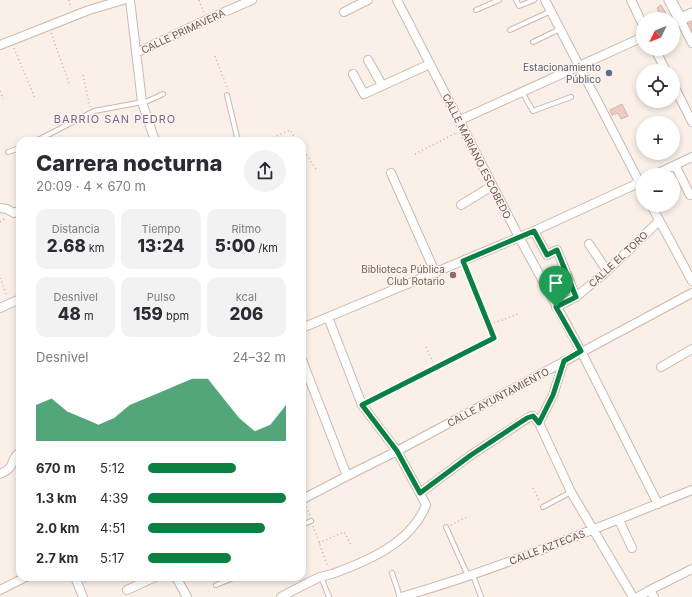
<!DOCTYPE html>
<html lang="es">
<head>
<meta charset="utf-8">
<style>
  :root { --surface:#fff; --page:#f2f2f3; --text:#2b2b33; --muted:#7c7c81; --accent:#0b8043 }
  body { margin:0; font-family:Inter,sans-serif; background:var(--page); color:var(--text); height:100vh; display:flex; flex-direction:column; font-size:15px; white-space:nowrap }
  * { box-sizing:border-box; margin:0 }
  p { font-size:13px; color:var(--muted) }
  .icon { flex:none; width:22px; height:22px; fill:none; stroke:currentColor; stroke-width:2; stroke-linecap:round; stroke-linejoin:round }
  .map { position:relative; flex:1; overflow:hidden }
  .drawer { position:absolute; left:16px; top:137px; width:290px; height:444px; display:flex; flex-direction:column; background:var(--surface); border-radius:12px; box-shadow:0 2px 6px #0003 }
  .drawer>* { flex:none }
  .needle { width:26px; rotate:227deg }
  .buttons { position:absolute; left:636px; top:12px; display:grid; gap:8px }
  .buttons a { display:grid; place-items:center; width:44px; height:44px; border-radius:50%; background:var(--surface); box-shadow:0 2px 6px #0003; font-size:20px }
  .pin { position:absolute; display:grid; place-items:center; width:34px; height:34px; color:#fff; margin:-41px -17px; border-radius:50% 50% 50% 0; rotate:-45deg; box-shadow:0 0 4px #0007 }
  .pin .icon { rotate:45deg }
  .round { display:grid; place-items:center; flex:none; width:42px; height:42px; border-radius:21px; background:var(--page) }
  .summary { display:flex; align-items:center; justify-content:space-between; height:68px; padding:0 20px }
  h1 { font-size:22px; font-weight:800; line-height:30px }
  .stats { display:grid; grid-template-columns:repeat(3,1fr); gap:6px; height:68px; padding:4px 20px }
  .stats div { display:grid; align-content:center; border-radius:10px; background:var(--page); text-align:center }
  .stats b { font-size:17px; font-weight:800 }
  .stats small { font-size:11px; font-weight:400 }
  .stats p { font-size:11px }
  .chart { height:112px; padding:8px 20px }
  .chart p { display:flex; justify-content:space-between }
  .chart svg { width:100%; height:72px; margin-top:4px; fill:var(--accent); opacity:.7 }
  ul { padding:0 20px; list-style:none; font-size:13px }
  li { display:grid; grid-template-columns:64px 48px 1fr; align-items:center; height:30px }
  li i { height:10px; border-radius:5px; background:var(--accent) }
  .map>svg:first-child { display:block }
</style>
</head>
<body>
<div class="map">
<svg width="692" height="597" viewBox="0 0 692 597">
  <rect width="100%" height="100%" fill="#faf0e8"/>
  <path fill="#edcbc3" stroke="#ddb0a5" d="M661,5L669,19H662L657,8Z
    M692,22V31L691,32L687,24Z
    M622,104L628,116L621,119L618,113L612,115L610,110Z"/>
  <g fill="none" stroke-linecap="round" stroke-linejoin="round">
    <defs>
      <path id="lane" d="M516,0L519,6L534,0
        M476,10L499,0
        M510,30L551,11
        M533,42L560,29
        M522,92L533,111L571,97
        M227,95L238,141
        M36,141L94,111L148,101L163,94
        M8,152L20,148
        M362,405L494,338L463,261
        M543,507L571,492
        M302,525L311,521
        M446,527L468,576
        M392,573L400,597
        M473,575L481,597
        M321,577L329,597
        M216,585L236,577"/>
      <path id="street" d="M130,0L142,102L155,141
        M397,0L519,237L581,351L658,504
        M545,0L643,189
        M631,0L643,25
        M344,12L368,0
        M673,23L680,19L692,43
        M0,45L89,10L123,0
        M655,49L666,71
        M136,53L206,20L252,0
        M368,60L382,85
        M353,74L364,94L430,64
        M673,84L692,122
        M458,121L643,37
        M675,165L690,195
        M391,173L435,272
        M654,175L692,157
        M461,205L492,186
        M651,205L692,281
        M0,208L7,209L14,213L20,210
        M534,231L547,255L557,250L576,297
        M589,244L607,271
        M556,307L576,297L607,271L659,221
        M0,308L20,299
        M328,317L362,405L397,451L420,493
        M302,328L534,231L643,181
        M302,360L347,476
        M661,367L692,349
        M539,423L553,395L564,361
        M0,474C17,467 9,460 20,452
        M303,499L347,476L397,451L692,293
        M619,520L632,548
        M75,577L83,597
        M176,577L187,597
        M0,590L26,577
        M127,590L155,577
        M650,590L692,569
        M281,597C294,590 307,583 320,577C324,576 328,575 332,574C368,561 411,543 426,505L420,493L471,455L531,416H533L539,423L571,492L633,597
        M401,597C500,569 596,528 692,490
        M638,597L650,590L654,597"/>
      <path id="secondary" d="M670,0L680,19L692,14"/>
    </defs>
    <use href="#lane" stroke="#cbb7af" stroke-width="6"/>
    <use href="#street" stroke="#cbb7af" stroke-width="10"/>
    <use href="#secondary" stroke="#cfb8b0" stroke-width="13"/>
    <path stroke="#d1aea6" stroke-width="1.5" stroke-dasharray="1 3" stroke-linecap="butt" d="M69,0L71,8
      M199,0L204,13
      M51,33L70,86
      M14,48L35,98
      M215,56L228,90
      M83,75L90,107
      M0,91L3,99
      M266,141L290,130L297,141
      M302,148L316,169
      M415,154L456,133
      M0,222L6,218
      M0,278L7,296
      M494,323L518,314
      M426,347L433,362
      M533,488L540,502
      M306,507L310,516
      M451,525L469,516
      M313,526L328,567
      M319,543L344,532L351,545
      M121,577L124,583
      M85,582L96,577"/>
    <use href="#lane" stroke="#fff" stroke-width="4"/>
    <use href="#street" stroke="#fff" stroke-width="8"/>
    <use href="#secondary" stroke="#fff" stroke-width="11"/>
  </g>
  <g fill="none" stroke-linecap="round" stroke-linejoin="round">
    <defs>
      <path id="route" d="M534,231L547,255L557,250L576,297L556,307L581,351L564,361L553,395L539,423L533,416L527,418L471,455L420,493L397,451L362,405L494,338L463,261Z"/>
    </defs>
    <use href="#route" stroke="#fff" stroke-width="8"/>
    <use href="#route" stroke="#0b8043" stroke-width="5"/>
  </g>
  <circle fill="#5c6f8a" stroke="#fdf4ee" stroke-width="1.5" cx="609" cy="73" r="4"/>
  <circle fill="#8d6e63" stroke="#fdf4ee" stroke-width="1.5" cx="453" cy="275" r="4"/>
  <g text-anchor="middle" stroke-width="3" stroke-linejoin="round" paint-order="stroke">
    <g font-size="10" fill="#71554f" stroke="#fdf4ee">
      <text transform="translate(183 31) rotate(-25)" y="4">CALLE PRIMAVERA</text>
      <text transform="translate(477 156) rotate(63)" y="4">CALLE MARIANO ESCOBEDO</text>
      <text transform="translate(618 259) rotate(-43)" y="4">CALLE EL TORO</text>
      <text transform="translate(498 397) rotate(-28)" y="4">CALLE AYUNTAMIENTO</text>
      <text transform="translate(547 547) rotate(-21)" y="4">CALLE AZTECAS</text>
    </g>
    <g font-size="10" fill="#4e5e75" stroke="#fdf4ee" text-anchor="end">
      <text x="601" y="71">Estacionamiento<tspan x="601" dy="12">Público</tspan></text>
    </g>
    <g font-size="10" fill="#785e54" stroke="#fdf4ee" text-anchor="end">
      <text x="445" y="273">Biblioteca Pública<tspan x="445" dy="12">Club Rotario</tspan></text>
    </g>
    <g font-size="11" letter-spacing="1" fill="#7a668d" stroke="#fdf4ee">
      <text x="115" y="123">BARRIO SAN PEDRO</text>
    </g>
  </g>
</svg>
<div class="buttons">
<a><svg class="needle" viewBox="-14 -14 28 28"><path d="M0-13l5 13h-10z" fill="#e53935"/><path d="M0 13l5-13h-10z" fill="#7c7c81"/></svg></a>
<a><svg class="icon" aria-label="locate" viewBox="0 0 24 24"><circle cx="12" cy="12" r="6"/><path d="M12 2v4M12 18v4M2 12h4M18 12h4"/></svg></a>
<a>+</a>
<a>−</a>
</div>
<div class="pin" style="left:556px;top:307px;background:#1e9e55"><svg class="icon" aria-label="arrive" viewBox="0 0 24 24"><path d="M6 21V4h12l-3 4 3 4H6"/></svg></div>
<section class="drawer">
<div class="summary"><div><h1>Carrera nocturna</h1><p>20:09 · 4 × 670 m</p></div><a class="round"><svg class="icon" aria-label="share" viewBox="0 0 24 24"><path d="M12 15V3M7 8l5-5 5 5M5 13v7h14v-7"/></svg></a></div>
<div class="stats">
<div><p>Distancia</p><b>2.68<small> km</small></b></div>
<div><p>Tiempo</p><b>13:24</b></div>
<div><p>Ritmo</p><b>5:00<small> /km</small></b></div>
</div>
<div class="stats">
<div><p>Desnivel</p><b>48<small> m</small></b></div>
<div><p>Pulso</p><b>159<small> bpm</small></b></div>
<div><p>kcal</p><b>206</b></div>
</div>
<div class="chart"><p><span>Desnivel</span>24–32 m</p>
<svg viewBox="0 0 160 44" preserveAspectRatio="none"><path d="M0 44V22L10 18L20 26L30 30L40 34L50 30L60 22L70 18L80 14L90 10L100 6L110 6L120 18L130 30L140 38L150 34L160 22V44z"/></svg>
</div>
<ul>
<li><b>670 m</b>5:12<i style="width:64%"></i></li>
<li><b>1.3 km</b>4:39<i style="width:100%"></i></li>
<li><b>2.0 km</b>4:51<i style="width:85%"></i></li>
<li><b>2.7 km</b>5:17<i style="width:60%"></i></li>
</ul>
</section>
</div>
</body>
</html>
